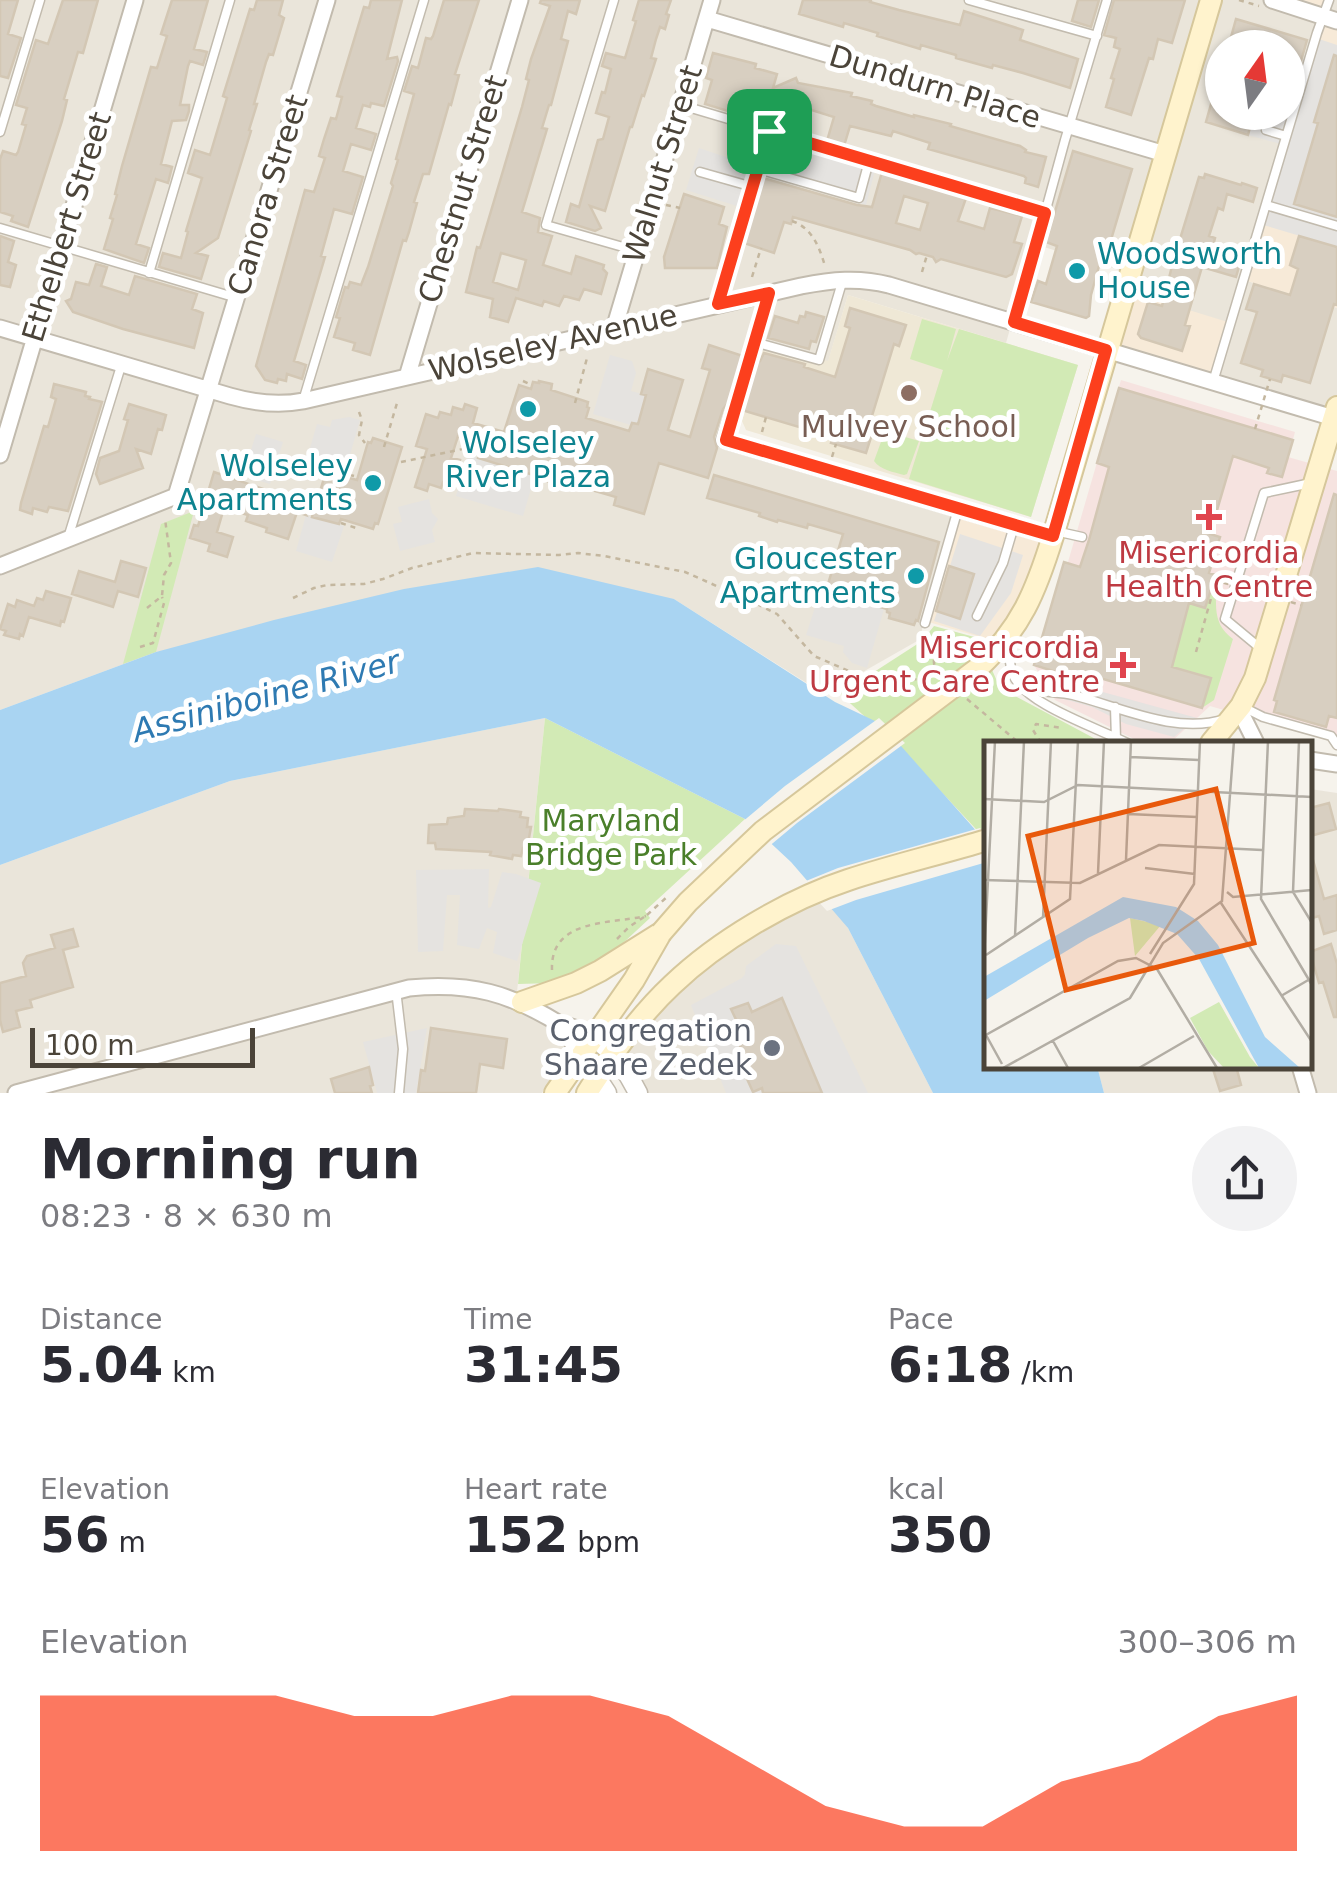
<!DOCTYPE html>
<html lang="en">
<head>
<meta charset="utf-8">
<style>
  :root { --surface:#fff; --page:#f2f2f3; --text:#2b2b33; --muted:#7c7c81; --accent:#fc3f1d }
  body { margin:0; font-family:"DejaVu Sans",sans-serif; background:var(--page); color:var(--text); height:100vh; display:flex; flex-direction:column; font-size:38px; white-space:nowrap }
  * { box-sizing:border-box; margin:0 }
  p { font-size:32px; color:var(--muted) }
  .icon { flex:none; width:55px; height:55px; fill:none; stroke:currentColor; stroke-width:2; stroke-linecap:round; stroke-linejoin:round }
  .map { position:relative; height:1093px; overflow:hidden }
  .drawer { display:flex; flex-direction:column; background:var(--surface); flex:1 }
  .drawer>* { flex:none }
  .needle { width:65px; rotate:14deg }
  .buttons { position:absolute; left:1205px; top:30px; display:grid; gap:20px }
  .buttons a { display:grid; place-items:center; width:100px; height:100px; border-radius:50%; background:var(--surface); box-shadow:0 2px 8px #0004; font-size:50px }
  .scale { position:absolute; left:30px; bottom:25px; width:225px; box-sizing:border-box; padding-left:10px; border:5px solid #4b4439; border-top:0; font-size:28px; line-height:35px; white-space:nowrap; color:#4b4439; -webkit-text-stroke:8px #fff; paint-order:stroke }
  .pin { position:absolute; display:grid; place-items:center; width:85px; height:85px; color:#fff; margin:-42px; border-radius:20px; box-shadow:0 5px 15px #0006 }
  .round { display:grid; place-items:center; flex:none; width:105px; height:105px; border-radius:52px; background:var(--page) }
  .head { display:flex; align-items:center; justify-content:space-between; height:170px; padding:0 40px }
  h1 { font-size:55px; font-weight:700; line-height:75px }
  .stats { display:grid; grid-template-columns:repeat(3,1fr); gap:15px; height:170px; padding:10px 40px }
  .stats div { display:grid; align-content:center }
  .stats b { font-size:50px; font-weight:700 }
  .stats small { font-size:28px; font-weight:400 }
  .stats p { font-size:28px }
  .chart { height:280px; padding:20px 40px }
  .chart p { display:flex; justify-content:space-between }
  .chart svg { width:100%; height:180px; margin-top:10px; fill:var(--accent); opacity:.7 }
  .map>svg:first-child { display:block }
</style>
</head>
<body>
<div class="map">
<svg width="1337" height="1093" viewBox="0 0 1337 1093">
  <rect width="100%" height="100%" fill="#f6f3ec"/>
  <path fill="#eae5da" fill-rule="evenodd" d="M0,0H1337V21L1244,280L1337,308V407L1334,418L1213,382L1124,290L1129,273L1034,244L1006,343L848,295L828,362L753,340L726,440L958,509L919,640L824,694L674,599L156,652L0,710ZM1222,48H1288V112H1222Z
    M545,718L516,1002L575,1039L542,1093H0V865L230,781Z
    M1310,789L1337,793V1093H1104L1097,1066H1310Z
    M822,890L848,928L933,1093H638L612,1055L671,985Z"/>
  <path fill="#f7ead8" d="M1272,0H1329L1323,17L1337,21V308L1244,280L1323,17Z
    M1124,290L1231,323L1213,382L1106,350Z
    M958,509L1053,536L1001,643L925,621Z"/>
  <path fill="#efe8d6" d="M848,295L1078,365L1031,517L746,430L742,421L763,343L828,361Z"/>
  <path fill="#f6e3e0" d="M1121,380L1295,432L1288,457L1337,471V743L1210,706L1170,743H1142L1055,700L1034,665L1064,562H1068Z"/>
  <path fill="#d2eab5" d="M922,319L956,329L947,361L959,329L1078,365L1031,517L909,479L943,370L910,359Z
    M885,431L919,441L907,474L904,475C894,472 880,470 874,461Z
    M194,511L156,652L123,664L161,524Z
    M1212,587L1216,588C1216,610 1214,625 1233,639L1214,700L1202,708L1210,678L1172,667L1192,591Z
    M934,626L978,638L1000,688L1103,743H987V841L907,755L840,694L922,641Z
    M545,718L745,819L645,911L650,918L607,958L554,983L518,984Z"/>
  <path fill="#e5e3e0" d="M1316,38L1337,45V78L1328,76L1314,121L1318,123L1294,203L1337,217V247L1260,224L1284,145L1248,135L1254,113L1288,112V72L1294,74L1290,87L1300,90Z
    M773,141L875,170L866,205L763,174Z
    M699,148L747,164L744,172L753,175L743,208L686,190Z
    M610,355L632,361L636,373L631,391L646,395L638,424L632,423L631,425L593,414Z
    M349,417L360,420L345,472L316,464L317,460L307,458L317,424L330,427L332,420Z
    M256,434L283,442L270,484L243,476Z
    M468,455L535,475L523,516L456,496Z
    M429,499L432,513L438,519L432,530L435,542L400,551L393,524L402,522L398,507Z
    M306,515L344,526L332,562L296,551Z
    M960,534L1023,555L1011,593L980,636L934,621L937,612L959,618L974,574L950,566Z
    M821,589L884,609L867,668L852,663L843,652L844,646L806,635Z
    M1052,678L1197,718L1174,737L1126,724L1092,707L1057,697L1045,682Z
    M489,869L488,908L491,907L502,872L516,874L541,883L517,961L493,953L497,932L487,928L479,949L457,945L460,895H447L443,951L418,952L416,870Z
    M776,944L796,946L868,1093H822L781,999L752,1012L748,1003L732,1009L740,1028L733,1031L749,1066L742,1069L753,1091L762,1088L763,1093H726L691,1005L742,978L745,974L746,966Z
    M427,1028L416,1093H377L363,1042Z"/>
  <path fill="#a9d4f2" d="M538,567L674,599L835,702L875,721L901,746L987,843V1066H1097L1104,1093H933L848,928L791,862L745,819L545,718L230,781L0,865V710L156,652L274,620L404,589Z"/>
  <path fill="#f6f3ec" d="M879,718L905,743L797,823L767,848L741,823L785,786Z
    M980,828L987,836V862L856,900L827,911L801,883L838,868Z"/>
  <path fill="#d8cfc1" stroke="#d3c7b4" stroke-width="2.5" fill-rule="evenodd" d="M0,0H18L8,34L21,38L8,78L0,76Z
    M63,0H98L83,53L78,52L64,99L67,100L62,121L28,227L11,221L13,216L0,212V159L3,151L16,155L18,152L26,125L22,124L27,108L16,105L36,40L48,44Z
    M172,0H208L194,49L207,52L203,65L190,61L188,66L180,105H189V111L186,120L172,121L161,164L172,167L168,183L156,179L136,244L149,248L144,263L104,249L113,219L110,218L117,195L115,194L122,166L151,67L157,68L167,36L161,34Z
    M257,0H283L279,15L284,18L273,55L269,54L266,62L254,104H257L249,130L251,131L218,238L196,253L208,256L201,279L159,267L163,253L181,258L188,232L186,231L202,178L188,173L195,150L210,155L227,98L223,96L250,9L254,10Z
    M371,0H402L387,59L397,57L398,61L384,106L371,103L370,107L363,105L356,128L376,134L371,150L351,144L343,171L363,177L352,214L334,209L321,256L325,257L294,361L306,365L302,379L287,374L286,381L278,379L277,383L265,380L256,366L305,190L314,192L325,158L319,156L324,139L331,118L336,119L342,97L337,96L364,7L369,8Z
    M444,0H479L455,74L459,75L451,105L449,104L429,174H423L414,202L417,203L409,232L406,241L403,240L370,355L353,350L355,343L334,337L340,318L336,317L345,287L348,288L350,282L361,285L368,267L393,186L391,183L398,160L396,159L414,94L404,91L412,66L418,68L426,38L431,39L433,36Z
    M541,0H580L576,14L568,11L561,39L568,41L551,105H549L542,128L547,129L522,212L540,218L538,232L552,236L543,265L571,274L576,256L604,265L603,269L607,273L601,294L584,289L579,300L564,296L559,306L544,301L542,306L516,298L508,322L490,317L493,299L466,292L477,247L480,248L522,107L529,80L526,79L531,59L550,6L540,3ZM501,253L526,260L518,290L493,282Z
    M639,0H671L666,14L669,15L665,29L660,27L656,39L651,58L656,59L644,96L642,95L632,127H630L605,211L590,206L601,228L595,231L566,222L571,204L579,207L598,140L603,139L609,117L596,113L602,92L605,93L611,69L602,66L606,53L625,58L636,21L633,20Z
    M803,0H871L870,2L899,10L960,25L964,11L1023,30L1020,40L1078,59L1070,88L1023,73L993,65L992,68L956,58V55L921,45L920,49L877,36L878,33L844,23L843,27L799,14Z
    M1078,0H1099L1091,27L1072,21Z
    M1114,0H1185L1172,43L1158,39L1153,59L1149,58L1131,115L1106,107L1114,79L1111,78L1120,49L1114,47L1116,38L1104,35Z
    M1236,19L1307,40L1297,75L1288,72V48H1228Z
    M713,53L756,64L755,68L777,74L773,88L796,78L798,83L852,93L851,96L872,101L871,104L876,106L914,117V115L951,124L950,126L1020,146L1026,150L1025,152L1046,157L1038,187L1025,183L1026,178L1024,176L928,149L930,143L893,131L891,136L850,126L844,146L827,141L834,117L796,105L792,118L767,110L765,117L745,111L744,116L705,104L712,80L706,78Z
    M1334,55L1337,56V217L1294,204L1318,123L1314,122Z
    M1219,76H1222V112H1254L1248,135L1206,122Z
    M1073,151L1132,169L1105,260L1101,259L1091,295L1089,316L1086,318L1031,302L1038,281L1046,284L1057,246L1046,242Z
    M882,172L966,198L958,221L984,229L990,208L1022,216L1014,242L1022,244L1012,274L1006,277L941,259L936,262L933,257L919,253L916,254L910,250L793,217L791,224L784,222L774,253L744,243L763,178L857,205L872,207ZM904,196L928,203L920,230L896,223Z
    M1205,174L1241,185L1242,183L1257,188L1253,202L1227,194L1223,210L1218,208L1209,236L1215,238L1211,254L1240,263L1236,277L1202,267L1185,325L1190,326L1182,351L1141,338L1138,334L1148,302L1162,306L1173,262L1199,177L1204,178Z
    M684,194L724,207L719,224L727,227L717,268H665L664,257Z
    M0,236L14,241L8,262L16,265L10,287L0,285Z
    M1299,236L1337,247V305L1334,304L1310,383L1283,375L1281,382L1261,376L1263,370L1241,363L1257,312L1246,309L1254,284L1290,295L1298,269L1290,265Z
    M96,264L107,267L101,286L129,295L135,276L197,294L192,309L203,313L194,348L123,329L73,312L66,301L71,299L76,282L89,285Z
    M850,308L906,325L899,346L894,344L868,429L873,431L866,453L831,443L833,437L745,411L743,406L757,360L760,361L764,353L805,364L804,367L835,377L850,328L845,326Z
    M806,312L824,317L816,342L811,341L809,349L768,338L775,316L798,323L800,316L805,317Z
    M709,345L743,356L729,402L723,409L714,437L717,448L708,478L659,463L644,514L614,505L616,497L564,482L563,486L539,479L540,477L478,458L482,443L458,436L451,458L460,460L452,485L443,482L441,488L429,484L427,491L415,487L427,449L416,446L426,414L438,418L440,412L451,415L453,407L463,410L465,404L477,408L473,423L504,432L519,385L531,389L533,382L539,383V381L552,384L551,390L588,402L587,407L589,408L586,418L629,431L632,423L638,424L646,395L641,394L648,369L683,380L668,430L690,437L710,370L702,368Z
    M54,384L86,392L85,396L90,397L89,399L102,402L68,511L49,507L47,512L33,508L32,514L20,510L21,503L44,426L48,427L56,399L51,397Z
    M1119,388L1293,440L1282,477L1267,473L1269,468L1233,456L1210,534L1220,537L1209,573L1216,575L1205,608L1189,603L1172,667L1211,678L1202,708L1083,673L1081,680L1034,665L1064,562L1080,567L1089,540L1109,467L1097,463Z
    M129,404L166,415L162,430L158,429L151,454L136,449L143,468L100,484L96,474L100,458L119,451L128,420L124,419Z
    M373,438L402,447L378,524L375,523L373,529L341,519L339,524L312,517L326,472L357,480L368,442L371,443Z
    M214,472L298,501L306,515L297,512L288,539L266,532L267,528L246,521L248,515L224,508L217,532L233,537L227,557L208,551L210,544L190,538L194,525L198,526Z
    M714,475L939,542L918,621L916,620L914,625L889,618L890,613L887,612V609L826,591L843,534L808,524L807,528L778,520L777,522L759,516L760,513L707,498Z
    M1334,494L1337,495V718L1329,716L1326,727L1274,712L1277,701L1274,700Z
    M121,561L146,568L138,597L118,591L113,607L72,594L79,571L115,582Z
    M949,566L974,574L960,619L936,611Z
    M46,591L71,598L64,622L61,621L60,626L29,617L23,636L20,634L19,639L4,635L6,631L0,629L8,604L15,607L17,600L34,606L37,598L43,600Z
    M1329,803L1336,829L1310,836V808Z
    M465,809L498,811L499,809L521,812L520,817L528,818L527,827H531L527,849L523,848L521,856L513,855L512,859L490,855L491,852L436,849L435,843H428L429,825L447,824L448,818L464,816Z
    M1310,860H1313L1324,899L1337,895V930L1324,934L1319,916L1312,918L1310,908Z
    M73,929L78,946L63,950L73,987L30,1000L32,1007L16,1011L20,1027L3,1032L0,1020V983L26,976L23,963L27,956L55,948L51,935Z
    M1331,944L1337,964V1017H1334L1323,982L1319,983L1310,952Z
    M782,998L822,1093H763L762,1088L753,1092L742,1068L749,1066L733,1030L740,1028L731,1009L748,1003L752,1012Z
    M431,1028L507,1039L503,1068L480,1064L476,1093H418L421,1070L425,1071Z
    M1212,1066H1236L1241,1085L1220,1091Z
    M369,1067L373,1085L370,1086L372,1093H335L331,1079Z"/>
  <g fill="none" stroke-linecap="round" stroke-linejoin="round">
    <defs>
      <path id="service" d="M614,0L546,225L637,251
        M969,0L1097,36
        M681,105L1045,213
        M1266,130L1286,136
        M0,132L40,0
        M758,169L859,198L869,161
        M700,172L753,187
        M1266,205L1337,226
        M0,228L237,298
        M149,273L230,0
        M718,304L769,131
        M1015,323L1065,140L1107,0
        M754,342L819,360L843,279
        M1213,382L1317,33L1329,0
        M303,401L424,0
        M734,412L769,293
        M1055,531L1082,537
        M68,538L121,366
        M977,616L1003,563L1014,526
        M925,623L958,509
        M1008,639C1009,650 1009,662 1012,672C1021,703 1098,728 1127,743
        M1260,648L1225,619L1264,493L1311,483
        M1020,685C1037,693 1055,691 1073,695C1120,707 1176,735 1225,719
        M1241,706L1263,717L1331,736L1337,745
        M1115,707L1116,739
        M396,990L403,1049L399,1093"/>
      <path id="minor" d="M1272,0L1337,21
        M707,19L1165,154
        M0,328L230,396C255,403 278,406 303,401L801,286C832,280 858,277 889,285L1337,419
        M614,329L712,0
        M407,377L520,0
        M734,412L725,440L1053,536
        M0,455L135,0
        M0,566L176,496L327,0
        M1239,709L1256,743
        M1310,760L1337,764
        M1300,1066L1308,1093
        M16,1093L409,988C471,982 510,993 563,1026"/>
      <path id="tertiary" d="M563,1026C601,1034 621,1059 638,1093
        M563,1026L607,1093"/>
      <path id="secondary" d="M977,669C1021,629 1036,591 1053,536L1211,0
        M1211,743L1241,706L1255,678L1337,407
        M522,1002L576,983L600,971L659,934
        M555,1093L634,980L661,933
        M587,1093C609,1057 641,1014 672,985C718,941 787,900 848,880C893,865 941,854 987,840"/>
    </defs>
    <use href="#service" stroke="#c2bbae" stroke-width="11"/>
    <use href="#minor" stroke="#c2bbae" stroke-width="19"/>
    <use href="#tertiary" stroke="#c2bbae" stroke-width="21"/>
    <use href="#secondary" stroke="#d6c79b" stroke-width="24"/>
    <path stroke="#c4b79f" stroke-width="2.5" stroke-dasharray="5 5" stroke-linecap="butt" d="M1239,0L1259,6
      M666,205L680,208
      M792,221C812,228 819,246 825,266
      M922,272L927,255
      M752,277L761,248
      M523,381L532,385
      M575,403L587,358
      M359,412L362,420L359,435L365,443
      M762,432L766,417
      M384,447L397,403
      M832,457L836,444
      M401,462L477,446
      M332,472V470L354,476
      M341,523L359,529
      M293,598L314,588L327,585L364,584L383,579L412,568L473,553L559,555L578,553L604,556L685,572L755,603L777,614L814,656L863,677L890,680L922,679L938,674
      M147,608L162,596L164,575L171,563L165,519
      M929,634L935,650
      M140,647L153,643L164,603L162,597
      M1196,652L1215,584L1213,583
      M938,674C922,647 956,631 978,643
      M967,699L1019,743
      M1041,743L1033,730L1036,724L1062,728
      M617,939L629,927L647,915
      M552,970C550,918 611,924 646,916"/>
    <use href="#service" stroke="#fff" stroke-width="8"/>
    <use href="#minor" stroke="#fff" stroke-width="15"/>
    <use href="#tertiary" stroke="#fff" stroke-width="18"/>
    <use href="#secondary" stroke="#fff3cd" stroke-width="20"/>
    <defs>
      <path id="secondary-bridge" d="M661,933L688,902L763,831L977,669"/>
    </defs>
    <use href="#secondary-bridge" stroke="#d6c79b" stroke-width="24" stroke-linecap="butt"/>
    <path stroke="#c4b79f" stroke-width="2.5" stroke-dasharray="5 5" stroke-linecap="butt" d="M1255,429L1270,379
      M1214,580L1301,605
      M647,915L668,896"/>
    <use href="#secondary-bridge" stroke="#fff3cd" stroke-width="20"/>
  </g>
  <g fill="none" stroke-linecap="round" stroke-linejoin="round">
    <defs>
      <path id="route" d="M769,131L1045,213L1014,322L1106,350L1053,536L726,440L769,293L718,304Z"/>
    </defs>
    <use href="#route" stroke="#fff" stroke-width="20"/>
    <use href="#route" stroke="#fc3f1d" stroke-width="12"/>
  </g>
  <g fill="#0f9aa8" stroke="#fff" stroke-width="4">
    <circle cx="1077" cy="271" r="10"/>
    <circle cx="528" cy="409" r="10"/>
    <circle cx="373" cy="483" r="10"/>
    <circle cx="916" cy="576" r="10"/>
  </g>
  <circle fill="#8d6e63" stroke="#fff" stroke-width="4" cx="909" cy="393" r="10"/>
  <g fill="#e0444e" stroke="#fff" stroke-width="4">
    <path d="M1204 502h10v10h10v10h-10v10h-10v-10h-10v-10h10z"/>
    <path d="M1118 650h10v10h10v10h-10v10h-10v-10h-10v-10h10z"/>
  </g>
  <circle fill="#6b7280" stroke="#fff" stroke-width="4" cx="772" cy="1048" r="10"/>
  <g text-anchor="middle" stroke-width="10" stroke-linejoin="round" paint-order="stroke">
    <g font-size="30" fill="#4b4439" stroke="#fff">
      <text transform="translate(935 87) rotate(17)" y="10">Dundurn Place</text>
      <text transform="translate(663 164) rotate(-73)" y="10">Walnut Street</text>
      <text transform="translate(463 189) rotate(-73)" y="10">Chestnut Street</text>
      <text transform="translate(268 195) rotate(-73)" y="10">Canora Street</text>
      <text transform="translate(67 227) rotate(-73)" y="10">Ethelbert Street</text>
      <text transform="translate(553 343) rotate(-13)" y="10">Wolseley Avenue</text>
    </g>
    <g font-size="30" fill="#0d838f" stroke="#fff" text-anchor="end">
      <text x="1097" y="264" text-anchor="start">Woodsworth<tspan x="1097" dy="34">House</tspan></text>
      <text x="528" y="453" text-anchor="middle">Wolseley<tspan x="528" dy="34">River Plaza</tspan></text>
      <text x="353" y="476">Wolseley<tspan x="353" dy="34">Apartments</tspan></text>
      <text x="896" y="569">Gloucester<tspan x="896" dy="34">Apartments</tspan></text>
    </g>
    <g font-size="30" fill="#785e54" stroke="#fff">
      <text x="909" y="437">Mulvey School</text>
    </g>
    <g font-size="30" fill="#be3a42" stroke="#fff">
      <text x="1209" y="563">Misericordia<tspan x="1209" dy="34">Health Centre</tspan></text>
      <text x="1100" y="658" text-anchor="end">Misericordia<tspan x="1100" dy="34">Urgent Care Centre</tspan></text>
    </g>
    <g font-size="30" fill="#4a7f2a" stroke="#fff">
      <text x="611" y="831">Maryland<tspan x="611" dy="34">Bridge Park</tspan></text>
    </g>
    <g font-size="30" fill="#5b616d" stroke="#fff" text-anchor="end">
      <text x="752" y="1041">Congregation<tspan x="752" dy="34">Shaare Zedek</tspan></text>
    </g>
    <g font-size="32" font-style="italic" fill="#2e7ab2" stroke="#fff">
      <text transform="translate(266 696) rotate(-15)" y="11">Assiniboine River</text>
    </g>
  </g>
  <g transform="translate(984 741)">
    <rect width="328" height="328" fill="#f6f3ec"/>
    <path d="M146,177L177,184L151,215ZM235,261L266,316L275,327H240L224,310L206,277Z" fill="#d2eab5"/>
    <path d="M139,156L192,166L214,180L234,204L281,296L316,327H275L215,218L193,193L160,180L145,177L104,197L0,260V236Z" fill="#a9d4f2"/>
    <path fill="none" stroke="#b2ada4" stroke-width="2.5" d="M284,0L277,158L328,244M315,0L309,151L328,182M146,16L215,19M0,58L60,61L94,44L328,56M144,73L213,76M142,119L147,0M161,127L211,133M114,132L120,0M0,139L96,142L175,104L278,109M243,151L249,156L328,149M237,162L328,301M59,177L67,0M31,195L40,0M166,213L210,143L216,0M2,214L86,158L94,0M0,218L11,0M297,255L326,238M2,294L18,323M0,295L134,220L152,217L173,228L233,327M69,300L84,327M19,327L146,257L179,202L238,160L250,0M155,327L210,295"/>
    <path fill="#e8590c" fill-opacity="0.15" stroke="#e8590c" stroke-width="5" d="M232,48L270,202L82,249L44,95Z"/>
    <rect width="328" height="328" fill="none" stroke="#4b4439" stroke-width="5"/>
  </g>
</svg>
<div class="buttons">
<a><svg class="needle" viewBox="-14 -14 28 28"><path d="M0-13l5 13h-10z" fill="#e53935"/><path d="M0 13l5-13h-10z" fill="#7c7c81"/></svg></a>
</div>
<div class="scale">100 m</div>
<div class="pin" style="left:769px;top:131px;background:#1e9e55"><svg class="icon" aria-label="arrive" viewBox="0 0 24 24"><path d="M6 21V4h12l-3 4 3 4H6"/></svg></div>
</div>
<section class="drawer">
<div class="head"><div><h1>Morning run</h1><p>08:23 · 8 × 630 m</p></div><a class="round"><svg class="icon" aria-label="share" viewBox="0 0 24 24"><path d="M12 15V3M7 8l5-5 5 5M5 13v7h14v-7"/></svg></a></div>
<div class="stats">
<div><p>Distance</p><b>5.04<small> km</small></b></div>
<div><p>Time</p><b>31:45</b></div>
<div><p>Pace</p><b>6:18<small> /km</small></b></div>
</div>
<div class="stats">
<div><p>Elevation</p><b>56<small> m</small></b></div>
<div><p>Heart rate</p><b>152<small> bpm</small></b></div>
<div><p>kcal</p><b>350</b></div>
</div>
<div class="chart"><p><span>Elevation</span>300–306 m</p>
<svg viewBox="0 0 160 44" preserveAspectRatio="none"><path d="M0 44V6L10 6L20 6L30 6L40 11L50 11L60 6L70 6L80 11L90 22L100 33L110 38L120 38L130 27L140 22L150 11L160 6V44z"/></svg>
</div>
</section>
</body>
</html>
